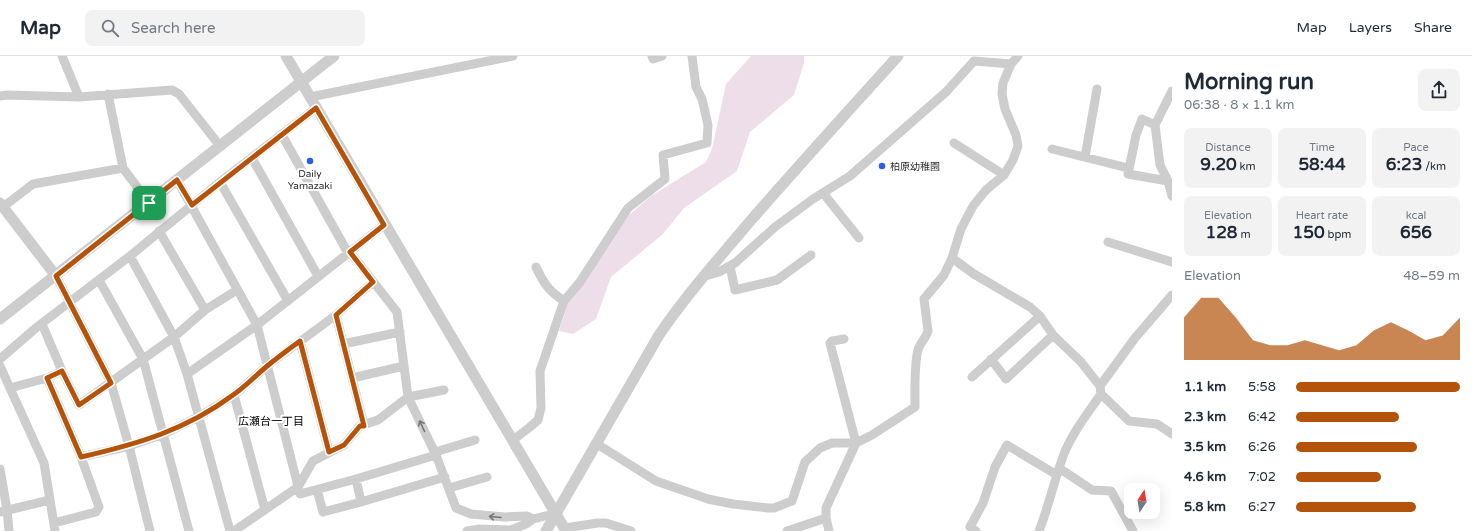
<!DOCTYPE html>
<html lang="en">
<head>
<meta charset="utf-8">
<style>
  :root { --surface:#fff; --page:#f2f2f3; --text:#1f2937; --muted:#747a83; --line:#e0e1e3; --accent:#b45309 }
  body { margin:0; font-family:"Varela Round","Noto Sans JP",sans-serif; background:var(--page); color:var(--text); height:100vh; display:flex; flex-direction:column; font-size:15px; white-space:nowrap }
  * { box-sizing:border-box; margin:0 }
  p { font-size:13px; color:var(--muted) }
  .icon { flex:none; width:22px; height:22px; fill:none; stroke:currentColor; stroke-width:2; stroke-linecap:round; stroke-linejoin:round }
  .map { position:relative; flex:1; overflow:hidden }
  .sheet { display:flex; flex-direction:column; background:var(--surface); width:300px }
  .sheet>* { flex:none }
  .needle { width:26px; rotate:12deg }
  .controls { position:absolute; left:1124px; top:427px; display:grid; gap:8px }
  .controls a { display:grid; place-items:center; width:36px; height:36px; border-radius:8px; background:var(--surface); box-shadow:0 4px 16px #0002; font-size:20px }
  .pin { position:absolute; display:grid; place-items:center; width:34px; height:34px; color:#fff; margin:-17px; border-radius:8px; box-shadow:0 2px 6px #0006 }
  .round { display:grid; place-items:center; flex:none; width:42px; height:42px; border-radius:8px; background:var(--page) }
  .head { display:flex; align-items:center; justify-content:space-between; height:68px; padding:0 12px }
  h1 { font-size:22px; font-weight:800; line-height:30px }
  .stats { display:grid; grid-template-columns:repeat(3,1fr); gap:6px; height:68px; padding:4px 12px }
  .stats div { display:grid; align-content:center; border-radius:8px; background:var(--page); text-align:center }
  .stats b { font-size:17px; font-weight:800 }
  .stats small { font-size:11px; font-weight:400 }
  .stats p { font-size:11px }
  .chart { height:112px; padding:8px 12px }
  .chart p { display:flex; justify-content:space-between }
  .chart svg { width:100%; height:72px; margin-top:4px; fill:var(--accent); opacity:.7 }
  ul { padding:0 12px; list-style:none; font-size:13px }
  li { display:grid; grid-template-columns:64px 48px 1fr; align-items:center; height:30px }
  li i { height:10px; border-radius:5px; background:var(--accent) }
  header { display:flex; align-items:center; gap:24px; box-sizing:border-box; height:56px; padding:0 20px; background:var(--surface); border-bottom:1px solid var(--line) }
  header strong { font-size:19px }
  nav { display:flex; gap:22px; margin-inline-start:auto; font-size:14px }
  .search { width:280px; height:36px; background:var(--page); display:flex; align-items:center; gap:10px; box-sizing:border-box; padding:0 14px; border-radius:8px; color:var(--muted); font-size:15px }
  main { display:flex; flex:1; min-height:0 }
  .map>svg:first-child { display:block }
</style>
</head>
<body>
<header>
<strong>Map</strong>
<div class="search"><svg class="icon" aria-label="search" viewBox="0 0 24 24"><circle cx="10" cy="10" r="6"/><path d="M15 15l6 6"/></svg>Search here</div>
<nav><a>Map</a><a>Layers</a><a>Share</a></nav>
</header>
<main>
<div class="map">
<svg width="1172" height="475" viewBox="0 0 1172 475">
  <rect width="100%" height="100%" fill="#fff"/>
  <path fill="#eedee9" d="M751,0H804V7L794,39L750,76L737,115L684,152L663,178L611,221L596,263L573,278L559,275L568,247L629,159L651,140L706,106L712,93L726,28Z"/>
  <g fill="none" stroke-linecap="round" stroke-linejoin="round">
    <path stroke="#cdcdcd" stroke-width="9" d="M62,0L79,41
      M652,0L653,3L662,0
      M1018,0L1011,8L1003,27L1002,38L1005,53L1016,79L1018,90L1013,104L1004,119L986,134L973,150L961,173L952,202L974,218L1030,251L1040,260L1053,279L1081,306L1100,330L1101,338L1129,365L1157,368L1172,378
      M1172,35L1155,69L1160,109L1168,125L1172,140
      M108,38L123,112
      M0,40L7,39L79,41L172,34L179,38L220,90
      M310,41L513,0
      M1155,69L1142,63L1136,79L1128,118L1168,125
      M282,79L348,197
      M954,87L1004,119
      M1052,93L1128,112
      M1085,101L1097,33
      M252,102L318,220
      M177,124L257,269L300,438L356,423L436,399
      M220,126L288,245
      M823,137L859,182
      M3,151L33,128L123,112L149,147
      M159,175L205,254
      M1108,186L1172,206
      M350,196L397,256L408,341L436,399L456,452L471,458L504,461L527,460L533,463
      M130,200L174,281L187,318L230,475
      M730,210L735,234L777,224L811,199
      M56,220L111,327L129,390L150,475
      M702,221L719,216L735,207L775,171L813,143L850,120L946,36L974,5L1011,8
      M99,224L143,303L189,475
      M564,245L580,226L628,152L665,123L663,99L707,87L708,69L702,43L696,31L692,0
      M336,259L364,369
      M42,268L62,315
      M300,285L329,396
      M343,288L400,276
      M0,303L37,271L130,200L220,126L316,52
      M991,303L1006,323L1053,279
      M0,310L44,407L50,444
      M187,318L257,269L384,169
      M972,321L1040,260
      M47,322L62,315L79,349L174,281L205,254L237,234
      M352,322L404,310
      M1100,330L1135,282L1172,239
      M10,332L47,322L81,401L99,451L96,456L54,467
      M234,339L265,454
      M513,384L530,371L538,364L541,352L540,315L564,245C549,235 544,228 536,211
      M597,388L656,425L708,443L733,448L768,452H774L792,445L805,406L820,392L832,387H856L830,287L832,285L844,283
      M435,396L475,384
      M81,401L129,390L164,378L200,360L234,339L267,310L336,259L373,226
      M1059,412L1092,434L1111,435L1133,475
      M0,413L7,454L9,475
      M356,423L361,446
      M449,432L487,421
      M317,434L323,456L361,446L445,421
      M0,456L50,444L55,475
      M565,472L598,467H606L631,475
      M234,475L298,431L313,405L344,389L360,370L378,364L408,341L444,334
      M467,475L479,473L511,474L526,468L533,463L557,457
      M787,475L826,462
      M829,475L826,462V452L856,387L872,379L915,351C915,335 914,309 918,294C920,287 926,282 928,275L924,243L944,219L952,202
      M976,475L970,471L983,447L995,411L1007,389L1057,419
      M1039,475C1049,450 1054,424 1064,398C1072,377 1088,357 1101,338"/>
    <path stroke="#cdcdcd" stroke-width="11" d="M286,0L566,475
      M0,147L56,220
      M0,263L334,0
      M546,475L659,279C687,238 720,201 752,163C800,108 849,54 898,0"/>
  </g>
  <defs><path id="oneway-shaft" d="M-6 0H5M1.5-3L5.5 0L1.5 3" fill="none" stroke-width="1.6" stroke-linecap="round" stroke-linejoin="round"/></defs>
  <g stroke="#777">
    <use href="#oneway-shaft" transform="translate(422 370) rotate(-115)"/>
    <use href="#oneway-shaft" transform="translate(495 461) rotate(-175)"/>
  </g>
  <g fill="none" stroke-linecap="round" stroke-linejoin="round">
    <defs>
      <path id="route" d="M316,52L384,169L350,196L373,226L336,259L364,370H360L344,389L329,396L300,285C288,294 277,302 266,311C255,320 245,331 233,339C186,374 138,388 81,401L47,322L62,315L79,349L111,327L56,220L177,124L192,149Z"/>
    </defs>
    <use href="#route" stroke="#fff" stroke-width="8"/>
    <use href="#route" stroke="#b45309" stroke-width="5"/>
  </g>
  <g fill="#2a5cf0" stroke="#fff" stroke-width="1.5">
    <circle cx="310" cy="105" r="4"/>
    <circle cx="882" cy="110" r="4"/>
  </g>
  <g text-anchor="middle" stroke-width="4" stroke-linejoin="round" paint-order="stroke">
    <g font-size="10" fill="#303030" stroke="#fff" text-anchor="start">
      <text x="890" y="114">柏原幼稚園</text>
      <text x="310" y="121" text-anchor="middle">Daily<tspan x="310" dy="12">Yamazaki</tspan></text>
    </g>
    <g font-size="11" fill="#000" stroke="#fff">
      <text x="271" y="369">広瀬台一丁目</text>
    </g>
  </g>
</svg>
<div class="controls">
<a><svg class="needle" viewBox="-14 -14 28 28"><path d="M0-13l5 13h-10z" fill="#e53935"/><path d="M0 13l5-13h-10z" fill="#747a83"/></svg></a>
</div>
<div class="pin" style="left:149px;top:147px;background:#1e9e55"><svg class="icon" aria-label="arrive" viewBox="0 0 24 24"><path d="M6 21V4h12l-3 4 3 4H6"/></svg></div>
</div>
<section class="sheet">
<div class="head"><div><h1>Morning run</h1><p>06:38 · 8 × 1.1 km</p></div><a class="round"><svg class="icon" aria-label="share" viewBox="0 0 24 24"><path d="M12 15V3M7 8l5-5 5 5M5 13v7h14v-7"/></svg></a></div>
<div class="stats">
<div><p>Distance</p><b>9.20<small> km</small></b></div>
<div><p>Time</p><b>58:44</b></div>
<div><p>Pace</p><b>6:23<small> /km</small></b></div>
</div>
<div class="stats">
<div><p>Elevation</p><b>128<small> m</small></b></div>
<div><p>Heart rate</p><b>150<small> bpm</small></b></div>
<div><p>kcal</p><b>656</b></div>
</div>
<div class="chart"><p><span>Elevation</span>48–59 m</p>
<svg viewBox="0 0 160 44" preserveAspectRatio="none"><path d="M0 44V18L10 6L20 6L30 18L40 32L50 35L60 35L70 32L80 35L90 38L100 35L110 26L120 21L130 26L140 32L150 29L160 18V44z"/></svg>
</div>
<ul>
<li><b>1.1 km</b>5:58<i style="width:100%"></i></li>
<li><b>2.3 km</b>6:42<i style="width:63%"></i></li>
<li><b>3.5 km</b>6:26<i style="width:74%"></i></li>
<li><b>4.6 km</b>7:02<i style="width:52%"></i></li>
<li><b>5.8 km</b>6:27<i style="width:73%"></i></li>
</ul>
</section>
</main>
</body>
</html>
